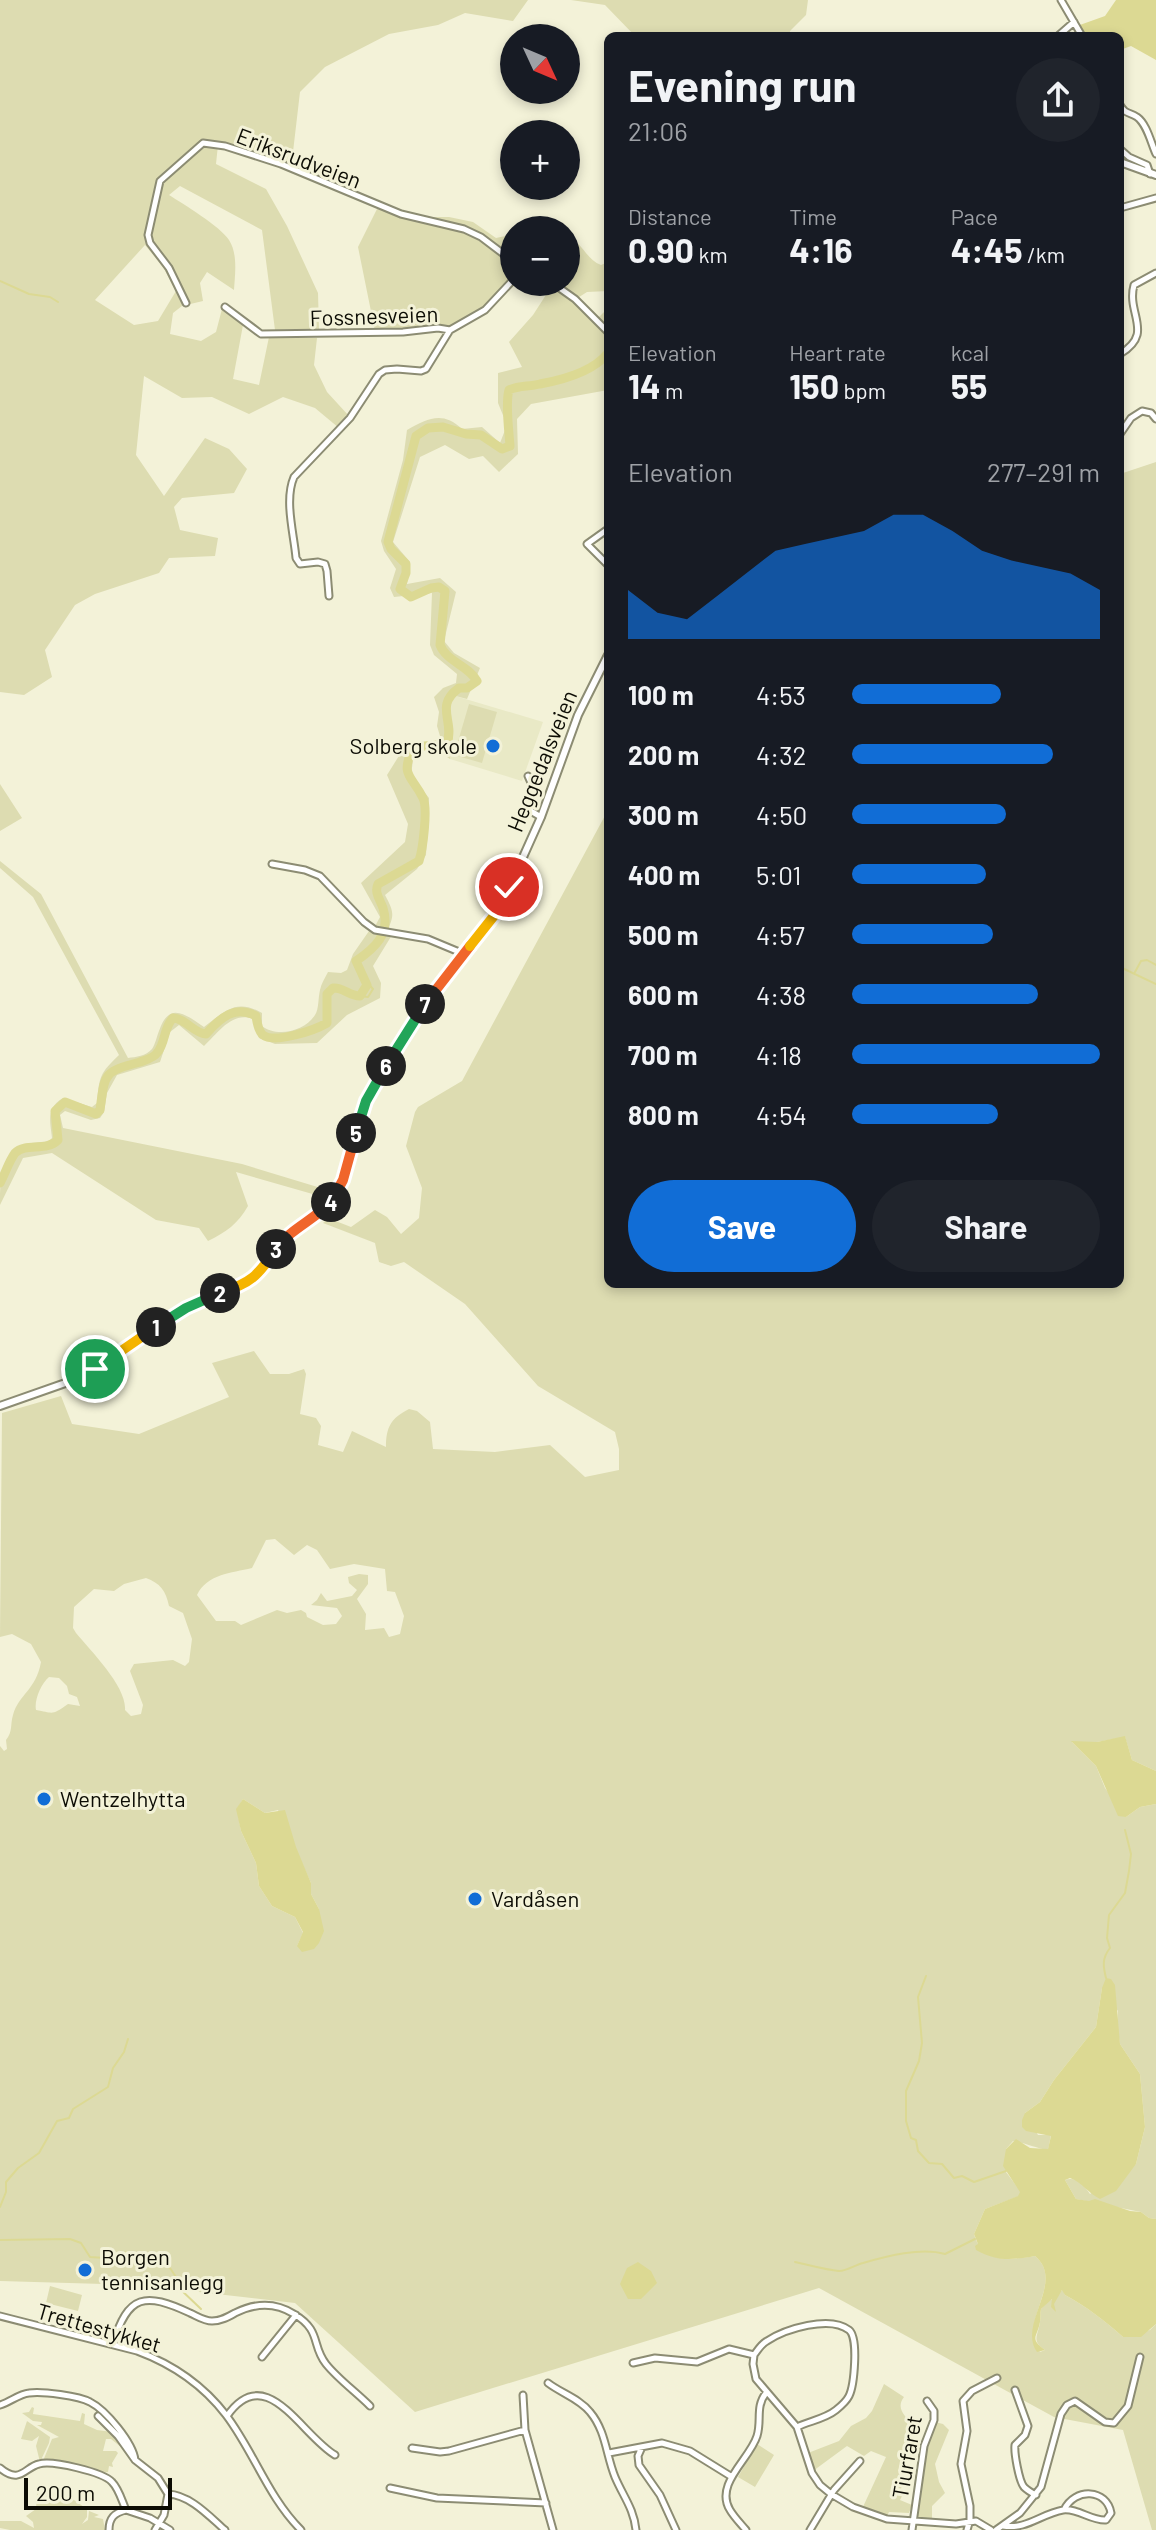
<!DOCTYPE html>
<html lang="en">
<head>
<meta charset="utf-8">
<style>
  :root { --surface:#171b24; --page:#20242c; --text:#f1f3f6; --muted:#9ea1a6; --accent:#116dd6 }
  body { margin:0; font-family:Barlow,sans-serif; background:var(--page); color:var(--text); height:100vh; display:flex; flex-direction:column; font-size:30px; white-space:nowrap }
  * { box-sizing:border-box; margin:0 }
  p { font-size:26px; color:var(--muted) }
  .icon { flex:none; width:44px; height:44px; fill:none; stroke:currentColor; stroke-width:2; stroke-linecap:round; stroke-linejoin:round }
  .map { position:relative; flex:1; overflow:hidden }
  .drawer { position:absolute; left:604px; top:32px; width:520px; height:1256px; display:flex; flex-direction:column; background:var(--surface); border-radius:12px; box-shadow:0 4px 12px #0003 }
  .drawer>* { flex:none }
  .needle { width:52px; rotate:134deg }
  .buttons { position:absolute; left:500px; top:24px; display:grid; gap:16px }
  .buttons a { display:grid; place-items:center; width:80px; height:80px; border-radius:50%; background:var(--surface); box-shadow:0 4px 12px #0003; font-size:40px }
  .scale { position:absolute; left:24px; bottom:20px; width:148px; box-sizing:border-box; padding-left:8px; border:4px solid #0c0c04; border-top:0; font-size:22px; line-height:28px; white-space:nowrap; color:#0c0c04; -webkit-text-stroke:6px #f3f2d8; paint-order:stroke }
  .pin { position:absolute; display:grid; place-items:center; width:68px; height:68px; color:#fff; margin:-34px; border:4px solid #fff; border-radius:50%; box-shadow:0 2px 8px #0007 }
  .km { position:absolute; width:40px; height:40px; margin:-20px; border-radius:50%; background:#222; color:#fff; font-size:22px; line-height:40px; text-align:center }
  .round { display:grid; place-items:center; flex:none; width:84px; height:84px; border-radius:42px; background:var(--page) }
  .head { display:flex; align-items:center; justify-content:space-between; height:136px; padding:0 24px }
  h1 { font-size:44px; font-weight:700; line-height:60px }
  .stats { display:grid; grid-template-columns:repeat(3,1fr); gap:12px; height:136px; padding:8px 24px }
  .stats div { display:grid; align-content:center }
  .stats b { font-size:34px; font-weight:700 }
  .stats small { font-size:22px; font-weight:400 }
  .stats p { font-size:22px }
  .chart { height:224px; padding:16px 24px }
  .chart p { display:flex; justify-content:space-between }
  .chart svg { width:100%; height:144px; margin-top:8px; fill:var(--accent); opacity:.7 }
  .primary-button { display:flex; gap:16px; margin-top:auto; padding:16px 24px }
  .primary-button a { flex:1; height:92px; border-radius:48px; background:var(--accent); color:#fff; font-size:32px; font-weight:700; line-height:92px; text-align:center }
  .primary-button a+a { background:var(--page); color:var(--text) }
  ul { padding:0 24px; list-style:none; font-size:26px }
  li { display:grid; grid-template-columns:128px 96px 1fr; align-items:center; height:60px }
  li i { height:20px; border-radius:10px; background:var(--accent) }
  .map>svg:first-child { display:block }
</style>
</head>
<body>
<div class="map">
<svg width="1156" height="2530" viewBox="0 0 1156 2530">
  <rect width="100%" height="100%" fill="#f3f2d8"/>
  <path fill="#e9e9c6" d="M452,695L543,722L522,781L450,759L452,734L445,702Z"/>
  <path fill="#dddcb1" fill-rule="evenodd" d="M0,0H528L513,21L465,13L438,25L389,34L325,67L300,92L291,169L218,145L216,164L266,189L287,226L318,293L319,329L275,330L262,230L180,186L169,195C183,204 220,226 229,240C238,254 235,274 234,290L207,272L200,283L203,301L182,306L173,313L170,334L201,341L216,332L222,309L243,325L233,379L259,385L269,337L317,338L314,365L327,392L349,416L339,428L315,408L283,397L249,414L212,397L182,398L144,376L136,455L164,496L205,438L229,449L247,469L234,493L182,498L174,507L180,530L218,538L215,556L169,558L159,573L95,594L75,605L45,650L52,677L24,695L0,692ZM145,245L163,267L176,291L158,321L134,325L95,300Z
    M571,0H808L806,15L790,31V36H635L605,5Z
    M378,207L409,217H449L473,222L496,238L514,234V280L492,304L452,327L375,331L358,247Z
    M566,237C583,241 585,259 601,265L608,262V291L587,292L576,299L595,321L608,308V390L531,404L517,419L518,454L499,472L483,456L469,459L445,445L420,457L393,542L410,562L407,584L440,578L456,592L444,641L454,653L480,668L467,699L452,695L445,703L452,734L450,759L434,748L414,751L411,776L429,798L426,855L417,869L385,895C394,912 395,915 386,933L373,930L380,917L361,883L405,842L408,824L387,775L407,743L437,742L440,736L437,726L439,712L434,697L443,688L456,683L457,674L434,655L430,645L432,593L394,597L390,588L396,569L384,551L381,541L403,460L407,430C428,418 443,411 462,429L482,427L500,443L507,425L498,403V373L522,367L509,342L533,315L553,284L551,282H566Z
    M1156,462V1771L1132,1760L1125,1737L1097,1742H1072L1096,1766L1105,1788L1126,1817L1140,1807L1156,1804V2219L1149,2218L1141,2212L1076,2199L1065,2180C1076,2176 1084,2185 1090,2194L1136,2164L1145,2127L1140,2074L1120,2044L1117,2026L1118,2011L1102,1988L1096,2027L1054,2080L1040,2102L1025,2113L1038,2135H1051L1048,2150C1035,2148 1026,2143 1013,2141L1006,2149V2172L1021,2192L1019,2196L985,2209L974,2234C982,2264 1012,2260 1035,2256C1066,2282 1017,2321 1040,2352L1045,2350C1031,2341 1038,2336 1040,2322C1041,2317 1040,2313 1041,2309L1050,2299L1053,2300L1063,2289L1065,2295C1087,2307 1104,2320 1123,2337L1150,2330L1156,2324V2530H1152L1123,2430L1054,2417L819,2288L415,2412L295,2303L138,2285L0,2281V1746L4,1751L7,1749L6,1740C13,1731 10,1725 13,1715C19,1694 36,1690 41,1662L31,1644L12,1634L0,1637L2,1413L61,1396L72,1424L139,1434L229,1397L212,1363L254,1351L270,1374H289L304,1369L306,1374L300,1414L316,1418L321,1426L318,1445L343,1452L352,1431L386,1447C386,1427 391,1418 409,1409L417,1411L430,1422L433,1449L495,1452L550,1445L585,1477L619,1470V1449L615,1432L538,1386L465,1304L404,1262L391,1266L379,1262L375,1243L323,1223L328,1218L351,1227L375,1210L387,1217L401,1234L419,1218L422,1188L406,1146L415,1112L418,1107L462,1081L608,810V1284H1120V474ZM275,1539L294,1555L307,1545L317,1550L330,1569L354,1564L385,1569L387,1591L395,1592L404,1616L400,1634L389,1637L384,1628L365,1630L366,1614L357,1599L368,1584V1575L359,1574L348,1577L349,1583L357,1590L352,1596L327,1601L321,1593L317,1600L311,1605L337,1608L342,1616L336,1624L323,1625L307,1617L306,1613L301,1610L287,1613L277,1610L241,1625L235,1621H216L197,1595C207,1574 231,1573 252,1568L266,1540ZM146,1578C160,1583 166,1591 169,1606L183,1613L192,1639L189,1662L185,1666L173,1660L134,1664L130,1671L143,1705L141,1714L131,1716L125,1710C127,1687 91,1651 76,1633L73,1628L74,1607L94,1589L114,1591L124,1584ZM49,1677L59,1678L67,1686L69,1694L77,1697L80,1706L68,1704C51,1716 54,1713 36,1710C34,1700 41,1684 49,1677ZM243,1799L265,1813L278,1810L311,1883V1894L319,1909L297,1946L303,1933L295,1917L272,1906L259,1886L256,1863L241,1831L237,1809Z
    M469,704L497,712L482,763L454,755Z
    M0,784L22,818L0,831Z
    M0,861L41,894L128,1058C136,1057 146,1056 152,1049C155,1045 157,1036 159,1031C169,1001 185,1014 204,1027C225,1011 236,998 262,1013V1026C277,1038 305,1031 315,1015C319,1009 318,998 320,990C321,984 325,978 328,972L341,973L347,970L353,954L369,931L392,935L373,966L381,983L380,998L347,1015L317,1043L275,1044L259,1038L253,1019C232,1011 218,1033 204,1046L179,1025L170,1032L160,1062L117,1075L107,1093L104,1112L100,1118L91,1120L65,1111L60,1115L63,1128L242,1164L334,1192L330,1199L236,1172L248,1206C238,1224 226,1232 208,1241L199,1228L156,1220L52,1153L23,1158L0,1205C0,1186 0,1160 16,1148C24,1142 39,1143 49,1141L52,1138C50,1120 46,1108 63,1098L92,1107L97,1103C99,1077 100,1073 119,1055L33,897L0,868Z
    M50,2286L82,2295L78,2311L46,2303Z
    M884,2384L904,2397C895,2409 906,2415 912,2426L905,2442L898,2471L906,2474L901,2489L905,2490L900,2500L912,2505L909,2513L889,2512L887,2516L862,2509L886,2457L871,2451L864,2456L847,2446L813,2471L808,2453L839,2441L851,2426L866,2418L872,2411Z
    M32,2407L34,2408L33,2414L80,2421L82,2413L85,2414L84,2424L97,2430L112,2432L126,2451L111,2439H106L103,2451H116L118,2453L112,2463L113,2467L109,2466L108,2472L101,2473L53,2461H43L52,2439L59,2437L37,2425H41L42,2422L33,2421L22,2413L29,2412Z
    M27,2421L50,2437L49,2443L40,2462L36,2446L39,2436L32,2441L21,2439Z
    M935,2422L943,2424L949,2430L935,2464L939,2482L945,2493L932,2506V2519L917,2517L915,2514L926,2442Z
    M757,2444L774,2455L755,2487L738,2477Z
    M40,2488L71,2498L87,2509V2517L82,2524L88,2520L89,2511L99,2515L94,2517L103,2519L105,2530H10L0,2528V2521H21L34,2528L33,2522L26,2516L36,2509L37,2494Z"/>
  <path fill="#dcd993" d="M1116,0H1156V60L1131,46L1120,50V36H1084L1077,26L1105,16Z
    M1125,1736L1132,1760L1156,1771V1804L1140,1807L1126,1817L1118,1816L1096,1766L1071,1741L1097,1742Z
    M243,1799L265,1813L285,1810L296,1847L311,1883V1894L319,1909L324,1931L319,1943L314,1949L302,1952L297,1946L303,1932L295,1917L272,1906L259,1886L256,1863L241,1831L236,1809Z
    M1106,1978L1111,1979L1115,1985L1120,2044L1140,2074L1145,2127L1136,2164L1116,2191L1100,2199C1088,2193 1083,2183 1070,2178L1065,2180L1076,2199L1089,2201L1095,2199L1130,2211L1141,2212L1149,2218L1156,2219V2324L1141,2337H1123C1104,2320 1087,2307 1065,2295L1062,2290L1054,2304L1056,2312L1051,2307L1052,2299L1041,2309C1040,2313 1041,2318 1040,2322C1037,2338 1029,2338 1045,2350L1037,2352C1017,2324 1066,2282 1035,2256C1013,2260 997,2262 976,2250L975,2246L978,2244L974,2234L985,2209L1018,2196L1020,2192L1003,2166L1006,2149L1016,2139L1030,2148L1048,2149L1051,2136L1026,2131L1022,2127V2120L1025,2113L1040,2102L1054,2080L1096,2027L1102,1988Z
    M638,2262L651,2271L657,2283L641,2299H628L620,2284L627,2268Z"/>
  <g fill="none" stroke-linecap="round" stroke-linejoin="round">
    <path stroke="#dcd993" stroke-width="2" d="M0,281L29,294L50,297L58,302
      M1120,967L1156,984
      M1135,972L1141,961L1147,960L1156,965
      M360,996L368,997L373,989L365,980
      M926,1976L918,1997L922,2043L919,2061L906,2091V2121L911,2138L916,2140L918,2151L929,2163L942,2164L954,2178L962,2176L974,2182L1006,2171
      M1106,1978C1103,1966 1102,1958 1110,1948L1107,1938L1109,1915L1125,1893L1129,1871L1131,1854L1125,1830
      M0,2207L6,2192V2182L18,2168L39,2153L57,2121L69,2118L73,2109L108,2087L113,2068L124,2052L128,2039
      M0,2240L70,2239L81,2243L90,2257L105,2258L128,2252L138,2261
      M795,2262C809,2265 826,2270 839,2271C847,2271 855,2265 863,2263C887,2256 921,2247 945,2254L975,2239
      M141,2263L156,2260L170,2268L176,2277L178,2287L201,2309"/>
    <path stroke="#dcd993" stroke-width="9" d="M0,1183C5,1174 9,1161 15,1153C26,1142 46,1152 58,1140L55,1111L65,1102L96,1114L100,1110C105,1073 103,1072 140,1062C145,1060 154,1058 157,1053C166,1043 163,1028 173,1018C187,1019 193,1033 206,1034C221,1017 235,1005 256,1016C257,1022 258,1031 263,1035C275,1044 315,1030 327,1023V994L333,988C343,987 349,996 360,996L367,985L356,961C375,948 391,934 383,908C380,899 374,893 378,884L419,861C423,849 428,808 423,798C411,774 400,777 413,747L447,744C455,721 434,706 459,688H467L477,681C468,665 447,662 440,645L445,591L439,587L431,588L411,597L400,589L406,573V564L391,549L388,542L416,436L428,428L443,427L466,434L481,435L502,449L510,446C509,431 505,403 509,390C519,385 528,387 540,384C562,380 593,372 608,353"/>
    <defs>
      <path id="street" d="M1061,0L1082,36
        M1058,36L1074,22
        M1120,105C1125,114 1129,112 1137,117C1147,124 1151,143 1156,154
        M1120,149L1129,157L1147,165L1150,174
        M1120,208L1156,198
        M551,282L575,299L608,332
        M186,303L169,268L150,243L148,235L160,181L203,143L225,146L281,164L401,214L464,229L481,237L514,262
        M225,307L261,334L403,332L438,328L450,330L485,310L514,279
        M1120,354C1155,333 1126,314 1134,285L1156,273
        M1120,434L1131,418L1142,411L1151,413L1156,419
        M608,529L587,544L608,565
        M329,596L327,571L325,564L318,562L300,564L296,558C294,534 284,500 294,477L350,418L379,374L385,370L397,369L421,371L426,369L450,330
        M528,776L532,785L529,810L541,817
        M272,864L305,870L320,876L364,922L375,930L428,939L464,954
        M0,2316L137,2351C172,2364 203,2385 226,2415C254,2452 268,2497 301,2530
        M113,2344C128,2294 145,2292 190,2313C197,2316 204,2321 212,2321C221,2321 228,2317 235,2313C255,2303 275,2302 294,2314C322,2331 311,2345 326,2364C338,2379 356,2392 370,2406
        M754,2355L753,2364L756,2379L797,2427L812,2473L820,2485L831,2494L853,2507L887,2519L956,2524L976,2521L991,2530
        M754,2355C758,2350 761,2344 767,2341C785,2329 830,2315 849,2330C859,2338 854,2386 849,2396C846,2402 841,2406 836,2410C825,2419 809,2421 797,2427
        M262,2357L296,2315
        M633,2363L655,2358L697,2362L729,2349L754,2355
        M548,2383C561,2393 580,2399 590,2412C606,2431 606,2455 615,2477C623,2496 634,2509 636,2530
        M1015,2390L1028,2426L1025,2435L1015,2445C1014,2453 1019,2481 1024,2487C1027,2490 1032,2493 1036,2495
        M523,2395L525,2430L553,2530
        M0,2405C10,2402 19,2394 29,2393C42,2391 79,2396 90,2402C106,2410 133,2443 135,2460
        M98,2416L118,2436L135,2460L158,2478L168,2494L164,2515L155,2530
        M227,2416C266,2360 301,2435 335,2455
        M642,2447L638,2456L639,2465L660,2495L676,2530
        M412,2448L440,2452L449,2451L525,2430
        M609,2453L662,2443L690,2451L732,2477
        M0,2468C20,2485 25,2467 39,2464C52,2460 103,2472 112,2482C119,2489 122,2501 126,2510L150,2518L170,2530
        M390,2488L437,2498L546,2503
        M168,2494C190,2495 209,2516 225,2530
        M1003,2526C1026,2530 1041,2514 1063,2510C1078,2508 1091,2521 1106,2520L1111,2513C1107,2489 1075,2487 1064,2510
        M109,2530C109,2518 114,2513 126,2510
        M746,2530C741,2524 734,2517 730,2510C714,2484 750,2459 757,2436C762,2420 755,2407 766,2393
        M810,2530L834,2490L860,2461
        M912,2530L924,2446L934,2420V2411L927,2401
        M967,2530L970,2520V2506L961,2464L967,2431L963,2401L972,2391L997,2378
        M996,2530L1020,2513L1041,2487L1061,2414L1067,2405L1075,2401L1105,2422L1114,2423L1128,2406L1140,2357"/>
      <path id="secondary" d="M1120,162L1156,175
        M0,1406L74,1380L186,1308L245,1284L261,1272L281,1241L330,1203L342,1181L362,1112L371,1091L423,1006L489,922L506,895L541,817L578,715L608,655"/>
    </defs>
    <use href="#street" stroke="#8c8c73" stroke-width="9"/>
    <use href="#secondary" stroke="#8c8c73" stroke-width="10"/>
    <use href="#street" stroke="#fff" stroke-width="5"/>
    <use href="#secondary" stroke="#fff" stroke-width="6"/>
  </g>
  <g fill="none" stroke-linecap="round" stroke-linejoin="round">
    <defs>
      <path id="split-1" d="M95,1369L156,1327"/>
      <path id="split-2" d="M156,1327L186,1308L220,1293"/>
      <path id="split-3" d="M220,1293C251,1283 258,1276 276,1249"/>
      <path id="split-4" d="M276,1249C290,1229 314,1220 331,1202"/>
      <path id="split-5" d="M331,1202L343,1180L356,1133"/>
      <path id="split-6" d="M356,1133L366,1101L386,1066"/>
      <path id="split-7" d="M386,1066L425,1004"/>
      <path id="split-8" d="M425,1004L470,946"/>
      <path id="split-9" d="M470,946L497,912L509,887"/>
    </defs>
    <use href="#split-1" stroke="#fff" stroke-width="16"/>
    <use href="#split-2" stroke="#fff" stroke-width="16"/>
    <use href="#split-3" stroke="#fff" stroke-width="16"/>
    <use href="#split-4" stroke="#fff" stroke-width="16"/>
    <use href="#split-5" stroke="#fff" stroke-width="16"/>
    <use href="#split-6" stroke="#fff" stroke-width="16"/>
    <use href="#split-7" stroke="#fff" stroke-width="16"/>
    <use href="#split-8" stroke="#fff" stroke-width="16"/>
    <use href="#split-9" stroke="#fff" stroke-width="16"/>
    <use href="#split-1" stroke="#f5b400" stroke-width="10"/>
    <use href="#split-2" stroke="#22a559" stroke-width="10"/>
    <use href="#split-3" stroke="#f5b400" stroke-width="10"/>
    <use href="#split-4" stroke="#f0652b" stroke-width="10"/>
    <use href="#split-5" stroke="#f0652b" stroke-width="10"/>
    <use href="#split-6" stroke="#22a559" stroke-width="10"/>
    <use href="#split-7" stroke="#22a559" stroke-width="10"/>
    <use href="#split-8" stroke="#f0652b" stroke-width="10"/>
    <use href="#split-9" stroke="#f5b400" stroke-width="10"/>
  </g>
  <g fill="#116dd6" stroke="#f3f2d8" stroke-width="3">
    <circle cx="493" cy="746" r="8"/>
    <circle cx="44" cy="1799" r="8"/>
    <circle cx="475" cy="1899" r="8"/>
    <circle cx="85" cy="2270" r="8"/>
  </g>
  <g text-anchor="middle" stroke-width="6" stroke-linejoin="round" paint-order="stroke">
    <g font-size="22" fill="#0c0c04" stroke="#f3f2d8">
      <text transform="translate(299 158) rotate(21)" y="8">Eriksrudveien</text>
      <text transform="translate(374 316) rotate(-2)" y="8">Fossnesveien</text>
      <text transform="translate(542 761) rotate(-68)" y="8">Heggedalsveien</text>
      <text transform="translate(99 2328) rotate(16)" y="8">Trettestykket</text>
      <text transform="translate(907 2457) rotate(-80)" y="8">Tiurfaret</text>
    </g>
    <g font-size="22" fill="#0c0c04" stroke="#f3f2d8" text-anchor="start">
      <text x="477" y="754" text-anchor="end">Solberg skole</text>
      <text x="60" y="1807">Wentzelhytta</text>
      <text x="491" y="1907">Vardåsen</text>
      <text x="101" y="2265">Borgen<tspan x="101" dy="25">tennisanlegg</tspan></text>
    </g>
  </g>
</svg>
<div class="buttons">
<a><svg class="needle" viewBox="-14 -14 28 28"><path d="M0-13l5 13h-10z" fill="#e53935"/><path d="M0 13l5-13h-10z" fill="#9ea1a6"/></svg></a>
<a>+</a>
<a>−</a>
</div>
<div class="scale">200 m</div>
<div class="pin" style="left:95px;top:1369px;background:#1e9e55"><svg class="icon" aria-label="arrive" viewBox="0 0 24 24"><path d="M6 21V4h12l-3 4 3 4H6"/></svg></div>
<div class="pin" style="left:509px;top:887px;background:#d93025"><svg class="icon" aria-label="check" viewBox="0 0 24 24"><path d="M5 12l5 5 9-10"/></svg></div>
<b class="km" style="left:156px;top:1327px">1</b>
<b class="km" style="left:220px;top:1293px">2</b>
<b class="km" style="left:276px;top:1249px">3</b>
<b class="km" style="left:331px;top:1202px">4</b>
<b class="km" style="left:356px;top:1133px">5</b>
<b class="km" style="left:386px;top:1066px">6</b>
<b class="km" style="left:425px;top:1004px">7</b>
<section class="drawer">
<div class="head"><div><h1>Evening run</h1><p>21:06</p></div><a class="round"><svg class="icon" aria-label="share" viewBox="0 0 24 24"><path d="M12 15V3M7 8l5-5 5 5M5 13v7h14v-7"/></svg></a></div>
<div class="stats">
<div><p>Distance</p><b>0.90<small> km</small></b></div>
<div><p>Time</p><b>4:16</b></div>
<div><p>Pace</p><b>4:45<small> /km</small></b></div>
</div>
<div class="stats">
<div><p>Elevation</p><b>14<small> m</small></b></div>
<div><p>Heart rate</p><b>150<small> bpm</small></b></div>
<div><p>kcal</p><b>55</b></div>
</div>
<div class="chart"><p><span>Elevation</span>277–291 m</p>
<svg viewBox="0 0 160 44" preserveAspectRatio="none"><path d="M0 44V29L10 36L20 38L30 31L40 24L50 17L60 15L70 13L80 11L90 6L100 6L110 11L120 17L130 20L140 22L150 24L160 29V44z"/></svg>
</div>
<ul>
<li><b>100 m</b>4:53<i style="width:60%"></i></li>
<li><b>200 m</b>4:32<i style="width:81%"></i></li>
<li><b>300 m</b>4:50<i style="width:62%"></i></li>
<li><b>400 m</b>5:01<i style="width:54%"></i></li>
<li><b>500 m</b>4:57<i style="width:57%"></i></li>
<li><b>600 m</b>4:38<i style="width:75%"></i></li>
<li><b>700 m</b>4:18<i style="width:100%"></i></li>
<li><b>800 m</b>4:54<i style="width:59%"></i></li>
</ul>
<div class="primary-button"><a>Save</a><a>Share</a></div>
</section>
</div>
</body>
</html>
